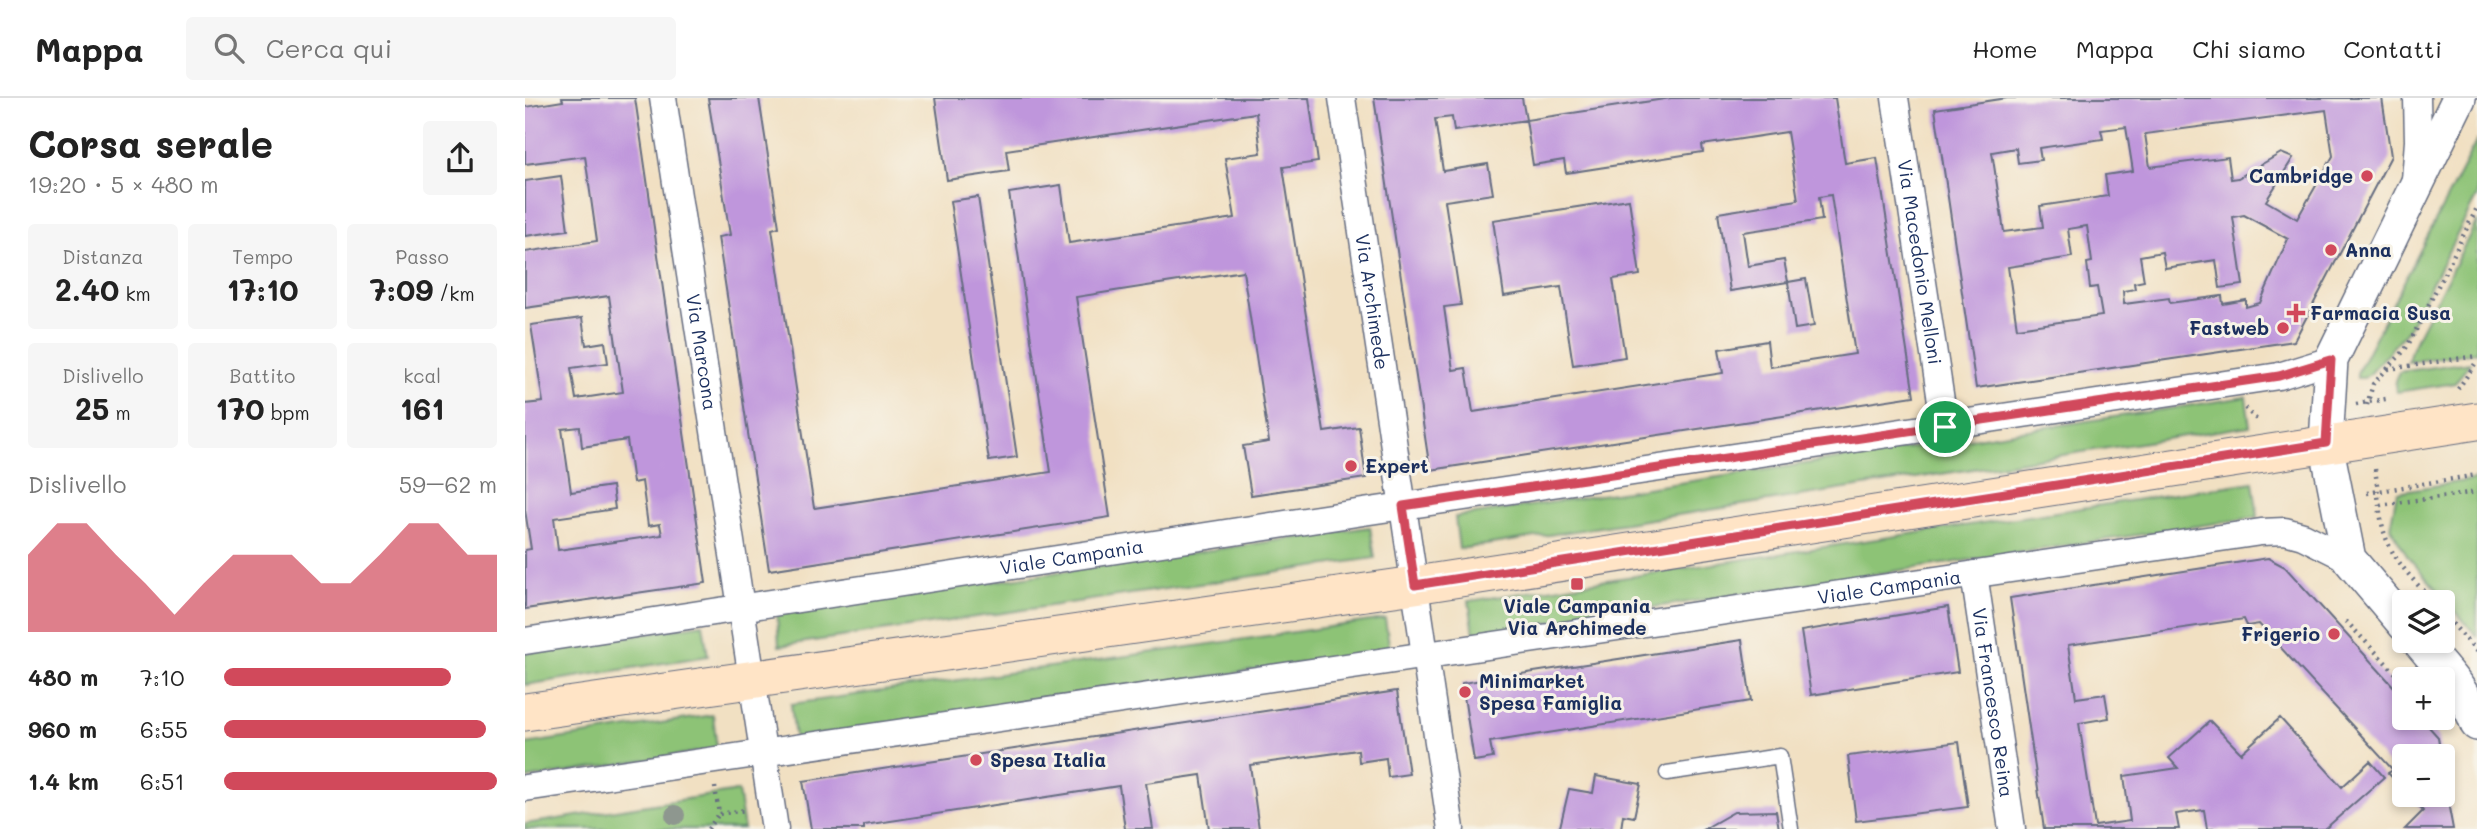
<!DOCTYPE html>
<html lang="it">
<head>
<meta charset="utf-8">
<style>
  :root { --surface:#fff; --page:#f6f6f6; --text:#222; --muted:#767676; --line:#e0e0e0; --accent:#d1495b }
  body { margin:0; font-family:Mali,sans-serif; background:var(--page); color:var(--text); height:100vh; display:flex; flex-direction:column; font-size:26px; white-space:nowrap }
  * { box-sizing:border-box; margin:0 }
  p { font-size:23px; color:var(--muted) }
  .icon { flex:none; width:38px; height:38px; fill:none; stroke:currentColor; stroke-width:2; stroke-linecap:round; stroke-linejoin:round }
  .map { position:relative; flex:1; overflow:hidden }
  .side { display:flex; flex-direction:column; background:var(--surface); width:525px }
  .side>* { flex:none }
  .fabs { position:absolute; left:1867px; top:492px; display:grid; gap:14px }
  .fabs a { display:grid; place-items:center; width:63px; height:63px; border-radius:7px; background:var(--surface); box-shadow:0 4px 10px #0003; font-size:35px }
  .pin { position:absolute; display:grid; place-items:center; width:60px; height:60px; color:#fff; margin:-30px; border:4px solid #fff; border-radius:50%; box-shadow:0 2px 7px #0007 }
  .round { display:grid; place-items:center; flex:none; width:74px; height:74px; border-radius:7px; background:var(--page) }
  .overview { display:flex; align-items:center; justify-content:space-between; height:119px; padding:0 28px }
  h1 { font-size:38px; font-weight:700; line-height:52px }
  .stats { display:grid; grid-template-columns:repeat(3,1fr); gap:10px; height:119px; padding:7px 28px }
  .stats div { display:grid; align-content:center; border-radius:7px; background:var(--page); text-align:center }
  .stats b { font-size:30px; font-weight:700 }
  .stats small { font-size:19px; font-weight:400 }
  .stats p { font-size:19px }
  .chart { height:196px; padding:14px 28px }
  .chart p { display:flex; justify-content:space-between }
  .chart svg { width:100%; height:126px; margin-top:7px; fill:var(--accent); opacity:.7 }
  ul { padding:0 28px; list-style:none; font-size:23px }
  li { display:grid; grid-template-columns:112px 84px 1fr; align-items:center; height:52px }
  li i { height:18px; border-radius:9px; background:var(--accent) }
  header { display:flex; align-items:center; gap:42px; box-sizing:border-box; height:98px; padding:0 35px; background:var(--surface); border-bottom:2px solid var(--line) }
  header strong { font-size:33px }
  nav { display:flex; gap:38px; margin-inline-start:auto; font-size:24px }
  .search { width:490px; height:63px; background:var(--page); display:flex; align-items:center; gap:18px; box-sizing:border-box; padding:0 24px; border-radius:7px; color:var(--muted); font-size:26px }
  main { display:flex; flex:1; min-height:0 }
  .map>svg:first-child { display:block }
</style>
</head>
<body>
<header>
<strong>Mappa</strong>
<div class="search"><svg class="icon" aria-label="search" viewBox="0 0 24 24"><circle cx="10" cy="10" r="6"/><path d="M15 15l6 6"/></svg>Cerca qui</div>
<nav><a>Home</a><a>Mappa</a><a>Chi siamo</a><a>Contatti</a></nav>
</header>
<main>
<section class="side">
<div class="overview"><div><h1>Corsa serale</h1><p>19:20 · 5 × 480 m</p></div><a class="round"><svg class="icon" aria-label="share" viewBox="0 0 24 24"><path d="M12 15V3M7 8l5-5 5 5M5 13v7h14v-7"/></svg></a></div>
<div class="stats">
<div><p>Distanza</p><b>2.40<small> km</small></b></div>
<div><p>Tempo</p><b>17:10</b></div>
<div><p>Passo</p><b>7:09<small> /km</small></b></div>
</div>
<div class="stats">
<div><p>Dislivello</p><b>25<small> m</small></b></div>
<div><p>Battito</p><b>170<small> bpm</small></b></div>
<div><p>kcal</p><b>161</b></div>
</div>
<div class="chart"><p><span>Dislivello</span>59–62 m</p>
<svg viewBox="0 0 160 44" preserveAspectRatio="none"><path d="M0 44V17L10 6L20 6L30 17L40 27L50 38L60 27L70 17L80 17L90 17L100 27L110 27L120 17L130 6L140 6L150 17L160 17V44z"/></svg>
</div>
<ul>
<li><b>480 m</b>7:10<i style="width:83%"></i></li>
<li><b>960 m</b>6:55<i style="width:96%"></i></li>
<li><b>1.4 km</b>6:51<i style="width:100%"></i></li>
</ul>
</section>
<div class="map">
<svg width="1952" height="731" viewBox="0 0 1952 731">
  <rect width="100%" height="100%" fill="#f7f3e8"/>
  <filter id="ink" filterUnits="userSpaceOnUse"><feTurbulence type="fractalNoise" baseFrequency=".0143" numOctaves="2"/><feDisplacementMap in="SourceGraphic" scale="14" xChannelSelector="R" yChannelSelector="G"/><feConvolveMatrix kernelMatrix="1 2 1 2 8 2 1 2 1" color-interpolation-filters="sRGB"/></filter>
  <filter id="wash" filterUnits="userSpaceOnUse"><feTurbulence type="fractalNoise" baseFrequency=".00686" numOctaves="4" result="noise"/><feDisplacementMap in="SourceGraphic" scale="28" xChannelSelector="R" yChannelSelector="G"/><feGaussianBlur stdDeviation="1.57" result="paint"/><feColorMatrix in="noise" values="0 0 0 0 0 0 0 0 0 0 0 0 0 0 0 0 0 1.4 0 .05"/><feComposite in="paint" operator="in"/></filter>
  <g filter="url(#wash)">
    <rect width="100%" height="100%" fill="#f1e0c2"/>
    <path fill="#8dc376" stroke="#54796a" stroke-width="2" d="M1952,42V98L1882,233L1844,276L1839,280H1832V275Z
      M1952,123V254L1883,264L1886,251Z
      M1945,264L1930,285L1872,294C1868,286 1870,281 1874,274Z
      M1721,299L1725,328L934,451L930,419Z
      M1952,381V538L1884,460L1865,429L1872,394Z
      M1728,384L1733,419L949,536L944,503Z
      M845,429L850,460L254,548L252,515Z
      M860,521L865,552L270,640L266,606Z
      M178,526L183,558L0,587V555Z
      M188,617L192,651L0,681V646Z
      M213,693L219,731H0V726Z"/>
    <g id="blocks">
      <path fill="#bf96dc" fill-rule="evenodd" d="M37,0H110L181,485L0,511V452L6,451L0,412V306L18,304L6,227L57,220L61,247L80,244L83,265L46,270L51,301L98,294L84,198L0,210V154L72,143L60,58L0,66V9L38,3ZM55,329L57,349L102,342L108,385L117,383L123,428L135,426L137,437L33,452L29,420L90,411L87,388L46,394L37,331Z
        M183,0H234L254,129L247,131L289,410L526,374L484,95L536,87L544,145L710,120L700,60L736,55L731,15L481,52L484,73L422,82L410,0H784L793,64L758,69L799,334L834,329L841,380L726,397L718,348L744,344L718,173L551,199L585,419L244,472L193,139L205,137Z
        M849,0H997L1001,22L929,33L927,19L910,21L918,73L963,66L968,96L920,103L936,207L919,209L928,272L941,270L948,314L1198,275L1194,251L1242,243L1245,269L1330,256L1306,97L1294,99L1297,122L1218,134L1223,168L1259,162L1263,184L1281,181L1289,228L1270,231L1263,184L1205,193L1193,115L1273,102L1262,34L1177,47L1178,54L1041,75L1039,62L1008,67L1001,22L1146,0H1310L1320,65L1352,60L1389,298L905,372Z
        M1482,0H1857L1866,58L1769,243L1451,290L1410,11ZM1801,12L1808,58L1772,121L1741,103L1768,60L1756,55L1713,80L1706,81L1703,59L1625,69L1620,36ZM1601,29L1608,73L1580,77L1583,98L1515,108L1518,129L1479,134L1467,54L1491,50L1493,65L1516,62L1514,50L1578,41L1576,32ZM1719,117L1763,141L1735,205L1721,209V202L1698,206L1697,198L1645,205L1644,200L1599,206L1598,193L1610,191L1609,185L1619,183L1615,158L1637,154L1640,170L1691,162L1695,190L1718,187L1708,119ZM1562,128L1567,164L1562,165L1565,190L1572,189L1577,218L1492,230L1483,169L1547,159L1543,131Z
        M36,78L43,132L0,138V83Z
        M453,99L492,359L464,363L425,103Z
        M1104,101L1115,177L1088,181L1100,259L1048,267L1036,189L979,198L968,122Z
        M1743,460L1760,469L1880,601V620H1896L1913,639L1916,658H1880V693L1863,675L1868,672L1734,526L1722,528L1719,521L1543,547L1551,600L1580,596L1584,620L1554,625L1570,728L1605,723L1599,678L1653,670L1644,660L1685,623L1716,655L1755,620L1817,689L1845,663L1859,679L1800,731H1682L1679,712L1651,716L1654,731H1519L1485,500Z
        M1423,509L1433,574L1286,597L1276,533Z
        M1217,542L1226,603L965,644L968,660L949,663L937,585Z
        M872,593L884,676L863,679L861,660L834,664L833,652L725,667L734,731H684L676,677L621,685L628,731H600L594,688L339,727V731H286L278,683Z
        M1434,644L1443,709L1331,723L1323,658Z
        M1071,678L1116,686L1109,719L1098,717L1096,731H1030L1035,729L1044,691L1068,695Z
        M1918,678L1928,731H1880L1898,713L1883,696H1918Z
        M1251,713L1254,731H1179L1209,714Z"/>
    </g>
  </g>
  <g filter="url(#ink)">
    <use href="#blocks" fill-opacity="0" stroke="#666d81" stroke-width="2"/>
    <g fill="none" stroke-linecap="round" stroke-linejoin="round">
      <defs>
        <path id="service" d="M1142,675L1255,658L1266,731"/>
        <g id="minor">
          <path id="s1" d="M138,0L250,731"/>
          <path id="s2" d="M817,0L926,731"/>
          <path id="s3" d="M1370,0L1420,329"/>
          <path d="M1890,82L1893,43L1892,0"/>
          <path id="s4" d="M1449,476L1487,731"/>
          <path id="s5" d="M0,543L838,414L1754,278L1806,262"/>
          <path id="s6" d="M0,690L1736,434L1760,433L1778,438L1824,461"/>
        </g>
        <path id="tertiary" d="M1880,527L1824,461L1801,345L1806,262L1934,0
          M1893,542C1915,569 1941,593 1952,626"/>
        <path id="secondary" d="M0,614L890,487L1952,323"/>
      </defs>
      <use href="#service" stroke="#666d81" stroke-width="17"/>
      <use href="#minor" stroke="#666d81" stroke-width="29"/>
      <use href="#tertiary" stroke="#666d81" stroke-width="36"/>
      <use href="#secondary" stroke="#666d81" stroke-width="39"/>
      <path stroke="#666d81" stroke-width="4.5" stroke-dasharray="2 5" stroke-linecap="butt" d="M1863,271L1952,258
        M1933,291L1952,263
        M1831,306L1861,301
        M1842,307L1848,286L1880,252L1888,238L1952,110
        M1720,310L1733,323
        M1850,371C1854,396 1853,424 1864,447C1874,469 1893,486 1908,504
        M1842,395L1952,377
        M1855,407L1952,394
        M1918,515L1952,554
        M1821,523L1880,585
        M190,689L194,716L221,712
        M183,731L194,716"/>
      <use href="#service" stroke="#fff" stroke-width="14"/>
      <use href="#minor" stroke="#fff" stroke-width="26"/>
      <use href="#tertiary" stroke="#fff" stroke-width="33"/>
      <use href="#secondary" stroke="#ffe4c6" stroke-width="37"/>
    </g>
    <circle fill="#8e978f" cx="150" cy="717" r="10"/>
  </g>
  <g fill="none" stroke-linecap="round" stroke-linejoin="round" filter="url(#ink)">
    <defs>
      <path id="route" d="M1806,262L1801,345L890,487L878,408L1754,278Z"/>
    </defs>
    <use href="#route" stroke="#fff" stroke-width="14"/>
    <use href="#route" stroke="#d1495b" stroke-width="9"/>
  </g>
  <g fill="#d1495b" stroke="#f7f3e8" stroke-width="2.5">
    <circle cx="1842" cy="78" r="7"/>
    <circle cx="1806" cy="152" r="7"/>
    <path d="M1767.5 204.5h7v7h7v7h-7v7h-7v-7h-7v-7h7z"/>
    <circle cx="1758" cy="230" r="7"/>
    <circle cx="826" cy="368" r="7"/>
    <rect x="1045" y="479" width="14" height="14" rx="3.5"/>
    <circle cx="1809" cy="536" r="7"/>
    <circle cx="940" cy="594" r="7"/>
    <circle cx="451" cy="662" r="7"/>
  </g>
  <g text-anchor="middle" stroke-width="6" stroke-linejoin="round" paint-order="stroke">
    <g font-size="19" font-weight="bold" fill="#1b2f5e" stroke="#f7f3e8" text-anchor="start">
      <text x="1828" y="85" text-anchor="end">Cambridge</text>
      <text x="1820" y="159">Anna</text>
      <text x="1785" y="222">Farmacia Susa</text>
      <text x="1744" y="237" text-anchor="end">Fastweb</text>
      <text x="840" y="375">Expert</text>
      <text x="1052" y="515" text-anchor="middle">Viale Campania<tspan x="1052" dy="22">Via Archimede</tspan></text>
      <text x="1795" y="543" text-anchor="end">Frigerio</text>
      <text x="954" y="590">Minimarket<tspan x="954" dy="22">Spesa Famiglia</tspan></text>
      <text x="465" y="669">Spesa Italia</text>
    </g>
    <g font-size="19" fill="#1b2f5e" stroke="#f7f3e8">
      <text dy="7" stroke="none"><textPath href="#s3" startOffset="166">Via Macedonio Melloni</textPath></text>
      <text dy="7" stroke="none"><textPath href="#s2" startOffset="206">Via Archimede</textPath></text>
      <text dy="7" stroke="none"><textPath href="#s1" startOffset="257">Via Marcona</textPath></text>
      <text dy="7" stroke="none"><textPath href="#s5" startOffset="553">Viale Campania</textPath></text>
      <text dy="7" stroke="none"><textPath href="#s6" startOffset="1379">Viale Campania</textPath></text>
      <text dy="7" stroke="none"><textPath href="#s4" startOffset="130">Via Francesco Reina</textPath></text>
    </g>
  </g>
</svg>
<div class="fabs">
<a><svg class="icon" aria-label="layers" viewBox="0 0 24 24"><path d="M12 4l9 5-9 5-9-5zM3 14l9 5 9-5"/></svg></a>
<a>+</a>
<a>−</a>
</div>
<div class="pin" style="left:1420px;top:329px;background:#1e9e55"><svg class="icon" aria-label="arrive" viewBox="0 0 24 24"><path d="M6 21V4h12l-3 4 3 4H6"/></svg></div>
</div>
</main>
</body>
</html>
